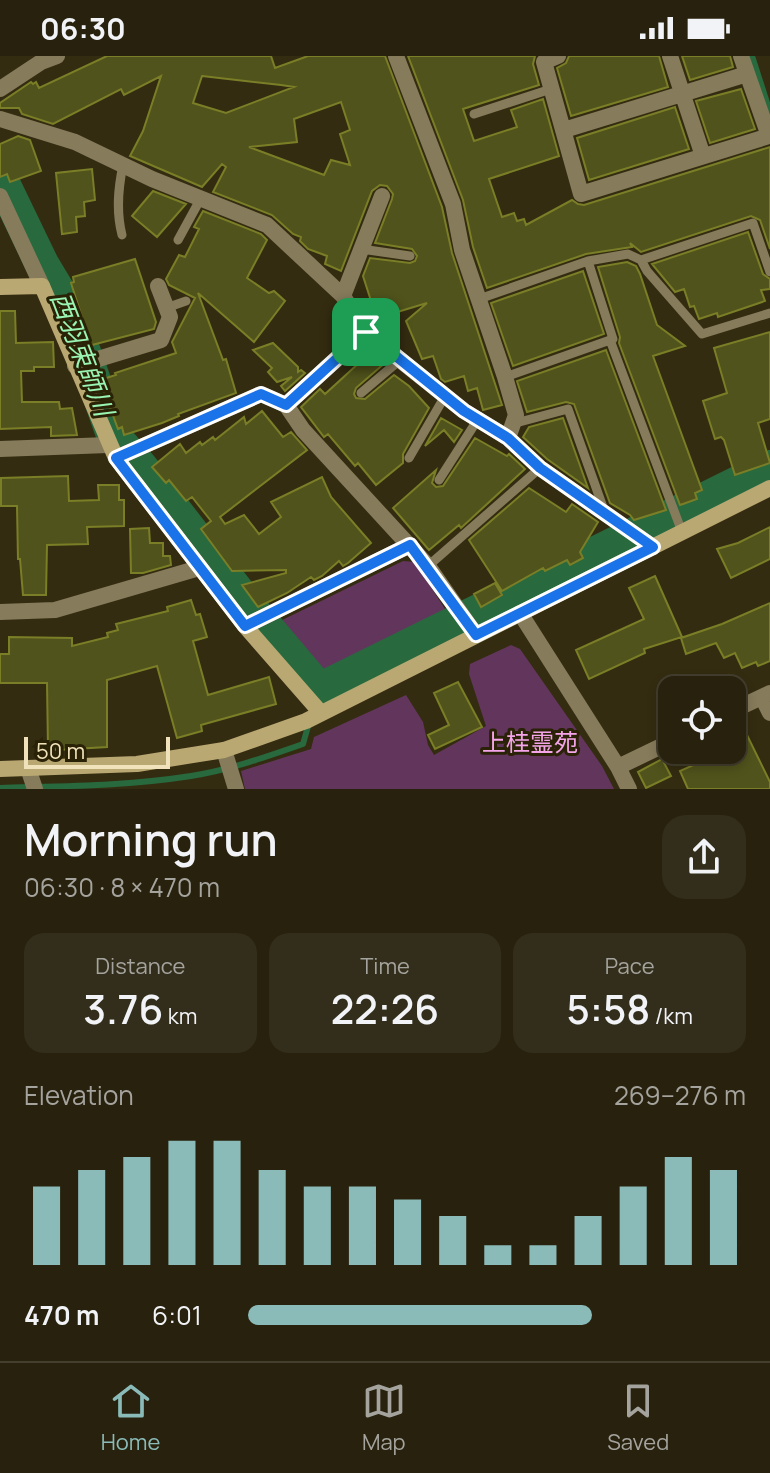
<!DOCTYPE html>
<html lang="en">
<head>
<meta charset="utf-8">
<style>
  :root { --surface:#27210d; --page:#332e1b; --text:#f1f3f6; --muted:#a4a39d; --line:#433e2e; --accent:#8bbbb9 }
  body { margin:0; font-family:Manrope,"Noto Sans JP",sans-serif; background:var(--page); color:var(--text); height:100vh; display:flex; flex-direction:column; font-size:30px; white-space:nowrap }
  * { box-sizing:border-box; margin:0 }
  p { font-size:26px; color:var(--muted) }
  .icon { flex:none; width:44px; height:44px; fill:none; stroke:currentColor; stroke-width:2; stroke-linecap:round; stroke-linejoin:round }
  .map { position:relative; height:733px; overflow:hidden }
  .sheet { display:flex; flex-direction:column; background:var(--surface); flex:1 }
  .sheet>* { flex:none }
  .tools { position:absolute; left:658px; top:620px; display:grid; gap:16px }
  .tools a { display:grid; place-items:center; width:88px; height:88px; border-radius:16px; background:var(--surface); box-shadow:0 4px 12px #0003,0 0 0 2px var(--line); font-size:40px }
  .scale { position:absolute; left:24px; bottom:20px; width:146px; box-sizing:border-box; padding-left:8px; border:4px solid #f0e3bb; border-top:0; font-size:22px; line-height:28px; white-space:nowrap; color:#f0e3bb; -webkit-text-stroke:6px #2a2207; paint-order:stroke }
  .pin { position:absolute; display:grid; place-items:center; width:68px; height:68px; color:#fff; margin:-34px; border-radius:16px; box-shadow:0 4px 12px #0006 }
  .round { display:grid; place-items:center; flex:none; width:84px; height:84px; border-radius:24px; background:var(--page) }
  .overview { display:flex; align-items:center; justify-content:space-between; height:136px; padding:0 24px }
  h1 { font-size:44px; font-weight:600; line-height:60px }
  .figures { display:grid; grid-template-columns:repeat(3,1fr); gap:12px; height:136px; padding:8px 24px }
  .figures div { display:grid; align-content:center; border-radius:20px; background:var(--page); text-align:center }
  .figures b { font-size:40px; font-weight:600 }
  .figures small { font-size:22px; font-weight:400 }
  .figures p { font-size:22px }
  .chart { height:224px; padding:16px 24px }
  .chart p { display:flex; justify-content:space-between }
  .chart svg { width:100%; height:144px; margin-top:8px; stroke:var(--accent); stroke-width:6 }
  ul { padding:0 24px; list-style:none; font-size:26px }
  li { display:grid; grid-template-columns:128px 96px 1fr; align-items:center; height:60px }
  li i { height:20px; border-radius:10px; background:var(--accent) }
  .status { display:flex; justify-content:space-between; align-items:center; height:56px; padding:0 40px; background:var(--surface); direction:ltr }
  .status svg { height:22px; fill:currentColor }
  .dock { display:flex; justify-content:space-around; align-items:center; height:112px; border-top:2px solid var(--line); background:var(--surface); font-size:22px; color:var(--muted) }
  .dock a { display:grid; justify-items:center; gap:4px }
  .dock .current { color:var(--accent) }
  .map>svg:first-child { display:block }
</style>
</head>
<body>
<div class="status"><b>06:30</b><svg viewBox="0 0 49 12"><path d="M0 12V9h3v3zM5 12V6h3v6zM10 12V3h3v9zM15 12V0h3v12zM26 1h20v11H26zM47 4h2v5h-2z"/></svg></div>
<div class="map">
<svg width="770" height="733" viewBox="0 0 770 733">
  <rect width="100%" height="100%" fill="#342c11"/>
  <path fill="#62365c" d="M403,505L415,506L452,564L451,567L325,628L315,625L272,572L274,568Z
    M511,589L520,593L602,710L614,733H245L241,715L311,693L314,681L406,639L423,666L428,689L434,699L486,670L469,618L470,608Z"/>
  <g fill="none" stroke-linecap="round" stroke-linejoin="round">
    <path stroke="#28693e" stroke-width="6" d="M752,0L770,56
      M0,732C64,730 127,730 191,720C229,714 266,701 303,688L309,667"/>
    <path stroke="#28693e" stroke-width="34" d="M0,121L42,208L69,253L113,379L141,411L252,554L318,632L331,628L770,411"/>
  </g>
  <path fill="#50531b" stroke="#7a7e26" stroke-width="2" fill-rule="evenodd" d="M107,0H271L275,12L308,0H385L442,151L452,197L502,349L483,354L477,332L468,335L464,320L445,326L441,323L433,300L422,303L406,265L427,247L371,264L367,250L372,248L363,220L370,202L410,207L415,205L417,200L412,193L375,187L392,143L393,138L387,130L380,129L372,135L341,215L325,208L327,200L308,193L300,185L301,181L293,178L272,159L213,136L226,111L222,108L202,131L130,100L143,75L161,20L124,39L121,33L53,68L22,58L19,52H0V47L31,26L33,28L36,26L39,32ZM202,20L281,29L294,31L226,57L193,47ZM341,46L350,74L340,78L350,109L331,104L324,119L249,91L297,86L294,63Z
    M408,0H535L533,8L539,29L463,53L474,85L517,71L511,54L543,43L559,100L489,123L502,161L514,157L517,165L524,163L526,169L572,144L578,148L584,149L770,91V193L760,164L751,160L641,196L630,187L632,191L586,198L487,232L473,191L463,144Z
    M569,0H659L668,31L571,60L557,12L566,7Z
    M682,0H730L733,11L690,24Z
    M741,33L755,73L710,87L696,45Z
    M675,51L689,93L589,124L577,82Z
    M18,80L30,84L41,115L10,126L7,118L0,121V88Z
    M92,113L95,144L84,146L85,160L76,161L77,176L62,178L56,117Z
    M153,135L186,148L157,181L132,160Z
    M203,155L261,178L267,184L247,222L269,237L274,235L285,245L254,286L198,237L223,304L226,303L236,337L178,358L179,360L162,367L124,379L122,371L118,373L100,324L116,319L115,317L176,297L172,286L195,242L169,229L166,223L179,199L185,201L199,173L194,171Z
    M748,176L763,218L770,223V233L761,234L765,245L718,261L717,257L699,263L694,250L690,251L684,233L675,236L652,208Z
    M135,203L156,266L154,273L88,290L83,275L86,274L71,227L74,226L73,221Z
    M627,206L636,210L640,218L657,269L685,290L653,300L702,434L695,437L697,443L683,448L680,449L619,287L620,281L598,211Z
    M583,215L604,278L513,310L491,247Z
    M0,255H15L16,287L53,286L54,311H34V315H21L22,346H59L60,353L72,352L77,379L51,380V371L0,373Z
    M770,276V363L758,367L770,407L735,419L724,384L721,381L715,383L703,345L727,337L714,292Z
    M273,287L298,311V316L301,314L305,317L285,335L281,330L292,321L277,326L268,316L272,312L253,294Z
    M606,294L666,454L634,464L630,459L610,447L574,348L566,346L527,356L517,325Z
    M372,295L386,306L356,332L354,338L356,342L365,343L394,319L409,330L429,352L403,398V407L376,429L358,407L355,410L328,378L324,381L301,351L320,333L325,338Z
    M262,355L283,381L291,376L307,394L220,461L225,468L244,459L259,478L281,461L271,446L322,421L331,441L371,487L348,507L343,510L339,505L322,520L314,524L311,521L287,537L258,551L242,529L286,517V514L232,515L201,473L211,465L192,441L186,445L169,424L166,427L152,411L180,388L186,397L200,386L202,389L213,381L215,384L244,361L246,368Z
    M441,362L462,374L454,386L444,374L425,390Z
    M563,362L588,432L547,403L523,381L529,371Z
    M475,382L507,400L509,398L525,413L461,472L459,469L429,494L393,452L436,414L432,427L436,431L443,430Z
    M68,420L69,445L99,444L98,429H119V444H124V470L87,471L88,488L47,489L46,539H23L20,503H18L17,450H1V422Z
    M529,432L566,456L572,448L598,466L580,496L583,502L570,509L567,504L545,515L543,512L502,535L469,484Z
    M770,471V503L731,522L717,493L738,487Z
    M149,472L150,487H163V500H170L171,509L143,517H131L130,473Z
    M655,520L682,581L644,593L645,597L589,623L576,594L644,563L629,532Z
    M495,527L502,539L481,551L474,538Z
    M191,544L196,559L200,558L207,581L193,585L208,639L269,621L276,648L201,669L202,675L177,682L157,610L107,624V691L57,694L48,692L47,627H0V598H9V581L72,582V590L108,581L107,577L118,574L116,568L168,555L167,551Z
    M770,547V605L758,610L756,606L742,612L735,597L724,602L716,587L686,598L681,582L722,568Z
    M458,626L482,671L435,693L428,679L449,669L434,637Z
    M745,675L770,726V733H688L680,715L707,703L703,694H732V681Z
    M662,703L671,720L646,732L638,716Z"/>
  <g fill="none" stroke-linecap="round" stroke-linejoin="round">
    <path stroke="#867b5b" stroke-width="9" d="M474,58L551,33
      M122,179C116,155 118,133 123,109
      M178,184L201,142
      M361,193L410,200
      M770,216L753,167L641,204L647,215L702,278L770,257
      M479,243L588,205L628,198L641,204
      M166,252L186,245
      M610,284L682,476
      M505,321L613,283L588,205
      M361,337L400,304
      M512,368L568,353L604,454
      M409,402L445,340
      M439,424L478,363
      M428,510L540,412"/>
    <path stroke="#867b5b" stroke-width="16" d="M396,0L453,148L462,194L505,321L516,359L508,382
      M558,0L544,6L581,138L769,80L741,0
      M670,0L703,100
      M0,33L41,6L57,0
      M0,63L75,86L152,123L267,169L343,240L366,276L400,304L464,355L508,382L540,412L653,491
      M564,74L747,18
      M0,140L42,230
      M343,240L382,140
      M75,310L161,284L170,261L158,230
      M286,349L366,276
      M0,393L108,389
      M116,402L261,338L286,349L303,374L428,510L476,579
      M0,556L55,554L199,512
      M520,557L618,711L629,733
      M245,570L410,489
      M762,641L770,657
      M732,655L770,637
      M224,694L236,733
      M618,711L672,685
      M28,712L35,733"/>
    <path stroke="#baa873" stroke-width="16" d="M0,231L42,230L116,402L245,570L321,657
      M0,713L137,708L224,694L306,665L770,432"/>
  </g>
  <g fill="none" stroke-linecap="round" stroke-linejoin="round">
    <defs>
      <path id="route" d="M366,276L464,355L508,382L540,412L653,491L476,579L410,489L245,570L116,402L261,338L286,349Z"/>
    </defs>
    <use href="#route" stroke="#fff" stroke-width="16"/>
    <use href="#route" stroke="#1a73e8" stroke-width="10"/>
  </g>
  <g text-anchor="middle" stroke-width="6" stroke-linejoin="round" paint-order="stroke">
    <g font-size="24" fill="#f4a5e9" stroke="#2a2207">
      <text x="530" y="695">上桂霊苑</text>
    </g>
    <g font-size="26" font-style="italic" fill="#9af5b3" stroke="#2a2207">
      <text transform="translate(82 298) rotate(69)" y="9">西羽束師川</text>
    </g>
  </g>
</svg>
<div class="tools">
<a><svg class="icon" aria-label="locate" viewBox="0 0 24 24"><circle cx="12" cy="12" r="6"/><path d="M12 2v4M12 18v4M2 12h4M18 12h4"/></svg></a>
</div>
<div class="scale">50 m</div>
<div class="pin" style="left:366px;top:276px;background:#1e9e55"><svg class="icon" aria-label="arrive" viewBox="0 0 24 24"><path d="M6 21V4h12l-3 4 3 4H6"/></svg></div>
</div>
<section class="sheet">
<div class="overview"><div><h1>Morning run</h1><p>06:30 · 8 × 470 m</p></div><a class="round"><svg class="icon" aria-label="share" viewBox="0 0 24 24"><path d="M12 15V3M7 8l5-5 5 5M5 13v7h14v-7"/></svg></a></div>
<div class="figures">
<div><p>Distance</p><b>3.76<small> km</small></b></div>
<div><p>Time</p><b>22:26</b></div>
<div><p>Pace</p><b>5:58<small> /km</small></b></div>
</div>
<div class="chart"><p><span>Elevation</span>269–276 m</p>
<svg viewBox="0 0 160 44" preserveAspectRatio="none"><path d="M5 44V20M15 44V15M25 44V11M35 44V6M45 44V6M55 44V15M65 44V20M75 44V20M85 44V24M95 44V29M105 44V38M115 44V38M125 44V29M135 44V20M145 44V11M155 44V15"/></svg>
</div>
<ul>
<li><b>470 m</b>6:01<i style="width:69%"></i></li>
</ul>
</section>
<nav class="dock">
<a class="current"><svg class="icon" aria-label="home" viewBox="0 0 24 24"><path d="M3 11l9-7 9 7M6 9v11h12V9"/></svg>Home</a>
<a><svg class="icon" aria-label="map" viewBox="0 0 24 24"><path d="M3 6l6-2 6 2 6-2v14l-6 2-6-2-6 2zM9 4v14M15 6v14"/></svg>Map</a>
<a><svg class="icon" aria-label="saved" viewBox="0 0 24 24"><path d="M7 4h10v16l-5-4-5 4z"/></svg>Saved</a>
</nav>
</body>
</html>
